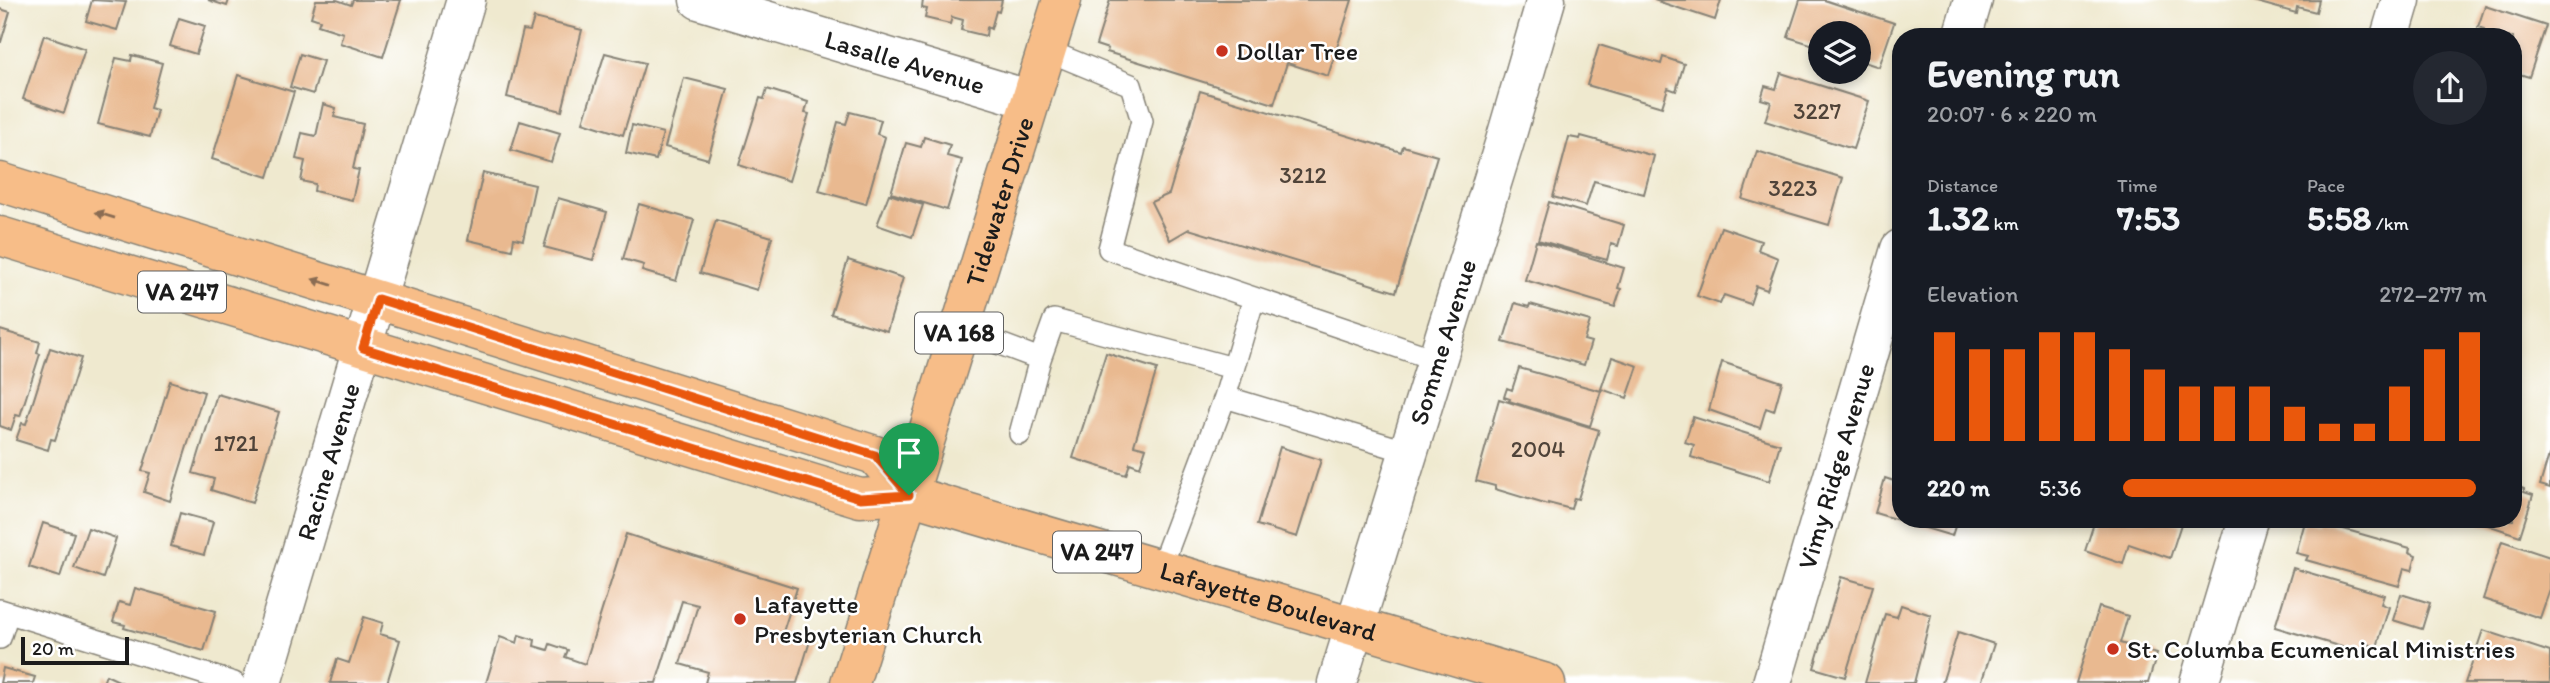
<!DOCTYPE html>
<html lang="en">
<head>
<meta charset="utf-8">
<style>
  :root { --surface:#171b24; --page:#242831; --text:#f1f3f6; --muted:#9ea1a6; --accent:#ea580c }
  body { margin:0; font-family:Itim,sans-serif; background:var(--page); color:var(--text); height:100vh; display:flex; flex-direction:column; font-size:26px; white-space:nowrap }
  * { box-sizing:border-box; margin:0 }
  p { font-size:23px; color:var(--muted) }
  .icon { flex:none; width:38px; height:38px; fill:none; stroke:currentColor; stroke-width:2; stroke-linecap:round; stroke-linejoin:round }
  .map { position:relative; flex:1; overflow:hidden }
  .sheet { position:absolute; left:1892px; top:28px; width:630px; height:500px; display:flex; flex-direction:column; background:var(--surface); border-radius:28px; box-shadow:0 4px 10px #0003 }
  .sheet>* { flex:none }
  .controls { position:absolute; left:1808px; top:21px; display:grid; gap:14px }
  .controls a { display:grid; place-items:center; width:63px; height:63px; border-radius:50%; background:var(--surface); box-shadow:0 4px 10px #0003; font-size:35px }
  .scale { position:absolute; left:21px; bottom:18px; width:108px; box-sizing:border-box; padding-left:7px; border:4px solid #1c1c1c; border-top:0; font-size:19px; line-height:24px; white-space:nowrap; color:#1c1c1c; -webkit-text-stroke:5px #fff; paint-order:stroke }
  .pin { position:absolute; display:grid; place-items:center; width:60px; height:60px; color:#fff; margin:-72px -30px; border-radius:50% 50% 50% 0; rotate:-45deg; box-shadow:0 0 7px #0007 }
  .pin .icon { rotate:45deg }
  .round { display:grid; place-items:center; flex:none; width:74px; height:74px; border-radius:37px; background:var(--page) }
  .head { display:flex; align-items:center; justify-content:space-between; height:119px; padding:0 35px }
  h1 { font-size:38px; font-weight:800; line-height:52px }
  .figures { display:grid; grid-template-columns:repeat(3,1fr); gap:10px; height:119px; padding:7px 35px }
  .figures div { display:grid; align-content:center }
  .figures b { font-size:35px; font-weight:800 }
  .figures small { font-size:19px; font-weight:400 }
  .figures p { font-size:19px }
  .chart { height:196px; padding:14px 35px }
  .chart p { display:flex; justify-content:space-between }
  .chart svg { width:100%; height:126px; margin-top:7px; stroke:var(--accent); stroke-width:6 }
  ul { padding:0 35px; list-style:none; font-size:23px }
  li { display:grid; grid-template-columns:112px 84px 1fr; align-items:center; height:52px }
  li i { height:18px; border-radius:9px; background:var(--accent) }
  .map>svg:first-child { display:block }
</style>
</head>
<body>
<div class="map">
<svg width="2550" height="683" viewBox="0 0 2550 683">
  <rect width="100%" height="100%" fill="#fff"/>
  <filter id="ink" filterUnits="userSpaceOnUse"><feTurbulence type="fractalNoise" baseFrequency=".0143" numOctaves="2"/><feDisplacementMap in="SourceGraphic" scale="14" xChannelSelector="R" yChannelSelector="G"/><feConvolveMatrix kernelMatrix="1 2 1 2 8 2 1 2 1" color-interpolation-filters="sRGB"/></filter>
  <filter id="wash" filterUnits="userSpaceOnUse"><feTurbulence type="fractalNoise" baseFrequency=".00686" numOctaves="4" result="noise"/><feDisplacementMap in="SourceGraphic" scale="28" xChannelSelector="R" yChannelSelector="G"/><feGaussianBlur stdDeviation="1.57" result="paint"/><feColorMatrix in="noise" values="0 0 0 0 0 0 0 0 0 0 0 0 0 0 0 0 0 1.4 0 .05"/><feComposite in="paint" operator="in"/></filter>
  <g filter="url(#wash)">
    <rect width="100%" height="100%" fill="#efe9cf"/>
    <g id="blocks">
      <path fill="#e9b990" d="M92,0L126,2L117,30L86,21Z
        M208,0H229L227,6Z
        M316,0H337L351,5L353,0H401L383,57L340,43L343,33L318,25L320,20L311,17Z
        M923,0H1002L999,12L996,11L991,29L987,27L986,36L961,30L963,20L952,17L950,24L925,18L927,9L922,8Z
        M1110,0H1352L1328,76L1287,63L1274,104L1107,52L1108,49L1096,45Z
        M1654,0H1721L1715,20Z
        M1800,0H1824L1894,23L1879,67L1858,60V33H1820V47L1788,37Z
        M2319,0L2316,12L2297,7L2296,13L2253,1Z
        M2485,6L2546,26L2529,77L2513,72V37H2483L2485,29L2478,27Z
        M0,9L10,12L1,42H0Z
        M179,18L205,26L196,54L170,46Z
        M534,18L582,30L562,111L507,97L523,30L530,31Z
        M44,35L85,49L64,113L23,99Z
        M1599,45L1661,64L1663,57L1684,64L1676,91L1668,88L1662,107L1587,85Z
        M605,53L645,63L623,135L583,122Z
        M300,54L323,61L313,94L290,87Z
        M132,55L162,63L150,108L157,110L150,137L98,124L116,58L131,61Z
        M1781,73L1869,101L1853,149L1765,121L1771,102L1761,99L1765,86L1776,89Z
        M238,75L294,92L268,177L212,159Z
        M684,78L728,89L708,159L665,147Z
        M767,89L808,102L805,113L809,114L789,181L739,165L760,98L764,99Z
        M1200,91L1401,152L1403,146L1437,156L1396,292L1189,229L1170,240L1151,202L1169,194Z
        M323,104L336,108L334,117L363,124L353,169L359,170L352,200L314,191L315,184L301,181L305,161L296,159L302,133L316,136Z
        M850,112L881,120L877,134L885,137L866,204L819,191L838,122L846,124Z
        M520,121L560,133L551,162L511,150Z
        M632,125L663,133L656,160L626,153Z
        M1581,136L1654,156L1644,194L1594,181L1586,206L1553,197L1569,137L1580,139Z
        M924,137L950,145L947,156L962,160L947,210L891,193L906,143L921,147Z
        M1757,151L1843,178L1829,225L1742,199Z
        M483,173L535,185L523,240L514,238L512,250L468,240Z
        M889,194L923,205L912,237L877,225Z
        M558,198L607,212L593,260L544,247Z
        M1549,202L1624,225L1618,246L1611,244L1607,260L1538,240Z
        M639,204L694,220L676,281L642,271L644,265L623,259Z
        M716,220L772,237L757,290L700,273Z
        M1721,227L1761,241L1758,250L1778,258L1767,290L1756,286L1750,304L1724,295L1720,304L1697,296Z
        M1536,241L1624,268L1618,288L1621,289L1615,307L1525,280Z
        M848,260L903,278L887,331L831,314Z
        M1515,303L1529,307L1530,304L1590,321L1584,340L1591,342L1584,365L1503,342Z
        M0,330L40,342L37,353L40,354L20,416L16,415L11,430L0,426Z
        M50,348L81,358L55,440L51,439L48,450L16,440L22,423L26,424Z
        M1106,353L1157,369L1134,445L1146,448L1140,467L1130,463L1126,475L1073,458Z
        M1612,357L1638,366L1627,398L1601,389Z
        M1722,362L1782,382L1774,411L1766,408L1760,428L1709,410Z
        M1519,368L1601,391L1590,426L1509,401L1510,399L1504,397L1507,388L1512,390Z
        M170,381L204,392L170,501L144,492L150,473L142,471Z
        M217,394L279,412L252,503L211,490L214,479L193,473Z
        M1499,399L1599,430L1578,499L1574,498L1571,509L1548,503V505L1495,489V486L1476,481Z
        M1693,417L1780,444L1769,481L1691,457L1694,445L1685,442Z
        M1280,447L1321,460L1297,537L1257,525Z
        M2549,455H2550V488L2540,485Z
        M1885,478L1900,483V520H1957L1952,536L1875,513Z
        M2513,485L2524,489V492L2533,495L2520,536L2473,520H2513Z
        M180,513L213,522L204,555L171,546Z
        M2095,520H2167L2181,524L2170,558L2129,544L2123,564L2085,551Z
        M2305,522L2318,525L2319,522L2410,548L2409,552L2416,555L2412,570L2404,568L2399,586L2306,560L2308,556L2296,553Z
        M43,523L74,533L60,577L29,567Z
        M88,528L116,538L103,578L74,568Z
        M626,534L797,588L783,632L810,641L797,683H705L708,672L680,664L698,605L682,601L656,683H486L500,637L517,643L519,635L535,640L534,646L548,650L550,644L568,650L565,657L585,664Z
        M2502,541L2550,557V589L2540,618L2483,599Z
        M2293,568L2384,595L2381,604L2389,607L2377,647L2368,644L2365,654L2275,627Z
        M1841,577L1873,586L1845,677L1814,668Z
        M135,588L216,611L204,651L124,628L125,625L113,622L119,602L130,605Z
        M2401,594L2430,603L2422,629L2393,620Z
        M1901,605L1931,615L1914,683H1865L1885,614L1897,617Z
        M2099,607L2128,616L2120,643L2157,654L2148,683H2076Z
        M364,617L383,623L380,634L400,640L387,683H330L337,659L349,663Z
        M2483,630L2550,652V683H2465Z
        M1958,632L1994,644L1981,683H1942Z
        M3,668L35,677L33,683H0Z
        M106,675L123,683H103Z"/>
    </g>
  </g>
  <g filter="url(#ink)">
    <use href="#blocks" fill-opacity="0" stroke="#868276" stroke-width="2"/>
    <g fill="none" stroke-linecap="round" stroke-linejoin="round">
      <defs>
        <path id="service" d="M1046,50L1131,85L1142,121L1109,249L1437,360
          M1254,298L1225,397L1409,452
          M960,329L1040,359L1054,320L1233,368
          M1020,434L1040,359
          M1160,570L1225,397
          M0,610L234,683
          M0,638L8,613"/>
        <g id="minor">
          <path id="s1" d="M699,0L1031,100"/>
          <path d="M1962,37L1973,0"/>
          <path d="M2390,37L2401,0"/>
          <path id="s2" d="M262,683L466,0"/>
          <path id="s3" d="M1337,683L1505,141L1546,0"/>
          <path id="s4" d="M1772,683L1900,249"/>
          <path d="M2199,683L2248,520"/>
        </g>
        <g id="primary">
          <path d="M0,182L875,455L909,495"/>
          <path id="s5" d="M0,236L860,498L909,495L1546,683"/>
        </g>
        <g id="trunk">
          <path id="s6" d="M850,683L1062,0"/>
        </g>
      </defs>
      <use href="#service" stroke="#868276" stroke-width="24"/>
      <use href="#minor" stroke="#868276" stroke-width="41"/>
      <use href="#primary" stroke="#868276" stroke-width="41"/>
      <use href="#trunk" stroke="#868276" stroke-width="41"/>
      <use href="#service" stroke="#fff" stroke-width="21"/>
      <use href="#minor" stroke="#fff" stroke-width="38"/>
      <use href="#primary" stroke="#f7bd88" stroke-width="38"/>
      <use href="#trunk" stroke="#f7bd88" stroke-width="38"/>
    </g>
    <defs><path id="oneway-solid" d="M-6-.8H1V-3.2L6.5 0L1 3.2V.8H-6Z" transform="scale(1.75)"/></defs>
    <g fill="#8a6c52">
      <use href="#oneway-solid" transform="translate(105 215) rotate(-163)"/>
      <use href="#oneway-solid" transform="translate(322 282) rotate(-163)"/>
    </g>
  </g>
  <g fill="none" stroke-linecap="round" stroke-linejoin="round" filter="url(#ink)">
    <defs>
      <path id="route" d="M378,299L875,455L909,495L860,498L363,348Z"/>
    </defs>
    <use href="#route" stroke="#fff" stroke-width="14"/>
    <use href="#route" stroke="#ea580c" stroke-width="9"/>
  </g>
  <g fill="#c8321e" stroke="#fff" stroke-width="2.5">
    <circle cx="1222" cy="51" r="7"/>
    <circle cx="740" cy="619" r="7"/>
    <circle cx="2113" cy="649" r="7"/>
  </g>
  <g text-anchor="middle" stroke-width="5" stroke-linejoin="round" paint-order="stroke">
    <g font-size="23" fill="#4f4339">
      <text x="1817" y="119">3227</text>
      <text x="1303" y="183">3212</text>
      <text x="1793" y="196">3223</text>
      <text x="236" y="451">1721</text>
      <text x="1538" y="457">2004</text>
    </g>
    <g fill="#fff" stroke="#606060" stroke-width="2">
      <rect x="138" y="271.5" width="88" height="41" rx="5"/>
      <rect x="915" y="312.5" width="88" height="41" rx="5"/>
      <rect x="1053" y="531.5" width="88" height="41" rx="5"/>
    </g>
    <g font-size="24" font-weight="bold" fill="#1c1c1c">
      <text x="182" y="300">VA 247</text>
      <text x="959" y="341">VA 168</text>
      <text x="1097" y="560">VA 247</text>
    </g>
    <g font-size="26" fill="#1c1c1c" stroke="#fff" text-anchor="start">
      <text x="1236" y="60">Dollar Tree</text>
      <text x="754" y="613">Lafayette<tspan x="754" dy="30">Presbyterian Church</tspan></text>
      <text x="2127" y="658">St. Columba Ecumenical Ministries</text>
    </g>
    <g font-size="26" fill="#1c1c1c" stroke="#fff">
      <text dy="9" stroke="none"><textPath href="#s1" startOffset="215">Lasalle Avenue</textPath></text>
      <text dy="9" stroke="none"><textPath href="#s6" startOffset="504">Tidewater Drive</textPath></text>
      <text dy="9" stroke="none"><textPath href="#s3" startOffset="357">Somme Avenue</textPath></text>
      <text dy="9" stroke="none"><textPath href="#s2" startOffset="231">Racine Avenue</textPath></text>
      <text dy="9" stroke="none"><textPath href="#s4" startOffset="226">Vimy Ridge Avenue</textPath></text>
      <text dy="9" stroke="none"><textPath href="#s5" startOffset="1323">Lafayette Boulevard</textPath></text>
    </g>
  </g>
</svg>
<div class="controls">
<a><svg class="icon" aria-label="layers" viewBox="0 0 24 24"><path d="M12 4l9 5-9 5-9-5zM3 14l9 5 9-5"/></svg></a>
</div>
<div class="scale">20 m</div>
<div class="pin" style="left:909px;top:495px;background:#1e9e55"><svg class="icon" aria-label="arrive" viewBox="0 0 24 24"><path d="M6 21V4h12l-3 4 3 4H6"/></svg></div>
<section class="sheet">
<div class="head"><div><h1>Evening run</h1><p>20:07 · 6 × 220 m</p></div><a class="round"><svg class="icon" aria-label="share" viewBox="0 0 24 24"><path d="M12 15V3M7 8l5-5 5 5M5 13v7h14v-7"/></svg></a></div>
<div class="figures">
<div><p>Distance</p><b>1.32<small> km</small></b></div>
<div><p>Time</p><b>7:53</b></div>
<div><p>Pace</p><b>5:58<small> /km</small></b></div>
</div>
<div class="chart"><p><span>Elevation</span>272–277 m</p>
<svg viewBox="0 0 160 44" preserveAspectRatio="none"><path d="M5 44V6M15 44V12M25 44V12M35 44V6M45 44V6M55 44V12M65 44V19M75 44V25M85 44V25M95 44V25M105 44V32M115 44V38M125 44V38M135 44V25M145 44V12M155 44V6"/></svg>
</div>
<ul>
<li><b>220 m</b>5:36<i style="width:97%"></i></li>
</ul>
</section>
</div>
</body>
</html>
